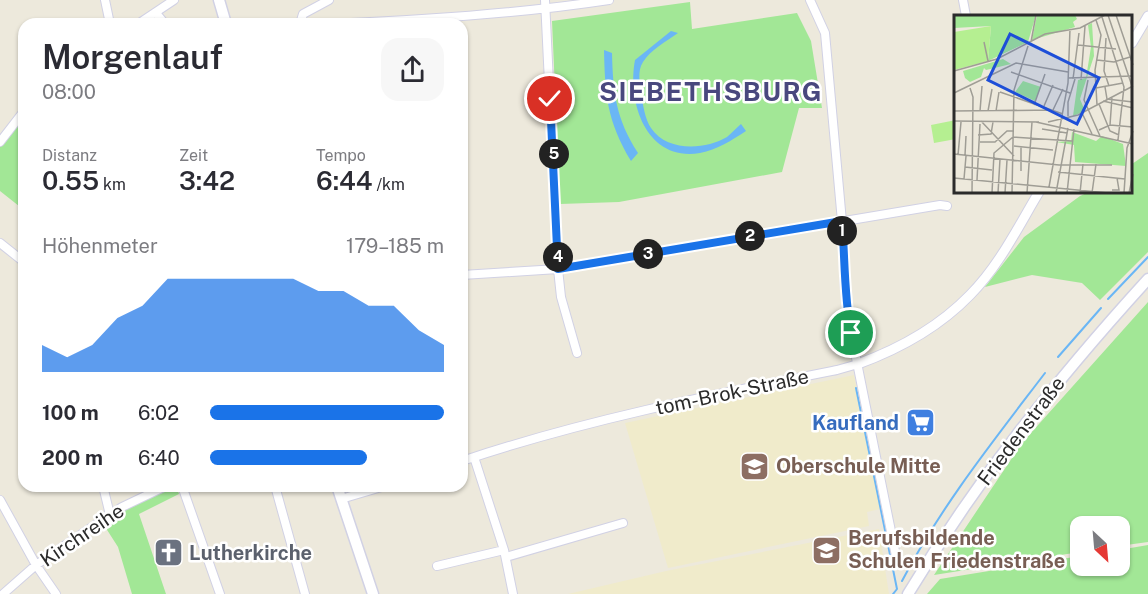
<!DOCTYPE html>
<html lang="de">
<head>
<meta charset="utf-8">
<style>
  :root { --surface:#fff; --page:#f7f7f7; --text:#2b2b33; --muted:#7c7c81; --accent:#1a73e8 }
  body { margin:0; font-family:"Public Sans",sans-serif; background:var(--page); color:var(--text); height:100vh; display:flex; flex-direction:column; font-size:22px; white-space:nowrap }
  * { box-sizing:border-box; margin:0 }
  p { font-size:20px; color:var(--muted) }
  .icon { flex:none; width:33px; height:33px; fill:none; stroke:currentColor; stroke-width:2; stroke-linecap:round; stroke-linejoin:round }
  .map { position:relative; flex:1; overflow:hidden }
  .sheet { position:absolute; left:18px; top:18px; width:450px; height:474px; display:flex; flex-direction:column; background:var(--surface); border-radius:18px; box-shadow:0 2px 4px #0004 }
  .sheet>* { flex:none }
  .needle { width:39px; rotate:154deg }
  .tools { position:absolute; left:1070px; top:516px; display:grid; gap:12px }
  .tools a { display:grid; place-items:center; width:60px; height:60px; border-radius:12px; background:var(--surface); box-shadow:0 2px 4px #0004; font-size:30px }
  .pin { position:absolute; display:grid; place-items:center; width:51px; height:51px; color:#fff; margin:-26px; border:3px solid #fff; border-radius:50%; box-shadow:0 2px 6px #0007 }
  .km { position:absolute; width:30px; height:30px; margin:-15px; border-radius:50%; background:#222; color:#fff; font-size:16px; line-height:30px; text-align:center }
  .round { display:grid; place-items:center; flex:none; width:63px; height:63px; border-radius:18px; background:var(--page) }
  .headline { display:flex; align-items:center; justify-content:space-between; height:102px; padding:0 24px }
  h1 { font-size:33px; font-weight:600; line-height:45px }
  .metrics { display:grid; grid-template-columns:repeat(3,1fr); gap:9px; height:102px; padding:6px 24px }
  .metrics div { display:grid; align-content:center }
  .metrics b { font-size:26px; font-weight:600 }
  .metrics small { font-size:16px; font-weight:400 }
  .metrics p { font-size:16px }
  .chart { height:168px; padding:12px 24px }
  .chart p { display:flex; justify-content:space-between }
  .chart svg { width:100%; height:108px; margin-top:6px; fill:var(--accent); opacity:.7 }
  ul { padding:0 24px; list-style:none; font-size:20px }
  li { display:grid; grid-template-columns:96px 72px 1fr; align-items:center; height:45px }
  li i { height:15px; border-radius:8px; background:var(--accent) }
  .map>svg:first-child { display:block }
</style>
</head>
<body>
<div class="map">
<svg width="1148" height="594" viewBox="0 0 1148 594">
  <rect width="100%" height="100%" fill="#ede9dc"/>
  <path fill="#f0ebcb" d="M854,375L880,509L867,512L869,526L668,568L625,423Z
    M879,529L889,594H568L666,571Z"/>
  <path fill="#a2e796" d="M690,2L692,29L797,13L811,41L822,108H799L782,172L619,202L560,204L552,21Z
    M24,114V210L0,191V146Z
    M1148,153V252L1100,300L1082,283L1032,275L985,287L1024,237L1080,196L1089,192H1132V164Z
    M1148,302V542L1119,546V526H1080V552L934,575L1022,443Z
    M171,486H176L179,494L139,514L166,594H132L118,547L102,522L124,509Z
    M1148,545V594H927L940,579L1080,556V566H1119V550Z"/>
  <path fill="#b5ef91" d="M956,120V139L934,143L931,125Z"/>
  <path fill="#6ab6f5" d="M671,31L678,33C667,41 650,50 643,62C637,71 640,83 641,93C643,105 645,119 651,128C667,152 705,150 727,137C732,133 736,128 741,124L746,131C732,140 717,150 700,153C646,162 627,102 635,60Z
    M604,50L612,53C613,93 616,119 638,153L631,161C607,121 605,95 604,50Z"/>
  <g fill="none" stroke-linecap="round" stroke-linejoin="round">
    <path stroke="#6ab6f5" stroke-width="2" d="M1108,299L1148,257
      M1058,357L1101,308
      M856,388L897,589L893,594
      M902,581C941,506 994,440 1045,373"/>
    <defs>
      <path id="minor" d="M105,0L110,24
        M545,0L558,269L561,297L577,353
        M810,0L825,33L845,255L844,277L847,313L897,561
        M963,0L966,16
        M156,13L165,24
        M138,24L174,0
        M300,24L303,14L329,0
        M331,24C424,20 517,14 609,0
        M0,142L24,111
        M0,243L24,262
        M462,275L558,269L940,205L947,206
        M474,457L504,550L513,594
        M462,461C584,420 711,395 837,370L858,364
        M103,486L110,515
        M182,486L220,594
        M275,486L305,594
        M341,499L385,486
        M0,500L36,565L56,594
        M506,557L623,523
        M437,566L504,550
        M3,594L36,565L110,515L122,507L166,486"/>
      <path id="tertiary" d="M1132,43L1148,16
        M858,364C899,349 939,327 970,295C999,266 1018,227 1039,192"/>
      <path id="secondary" d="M219,0L226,24
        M337,486L373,594
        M908,594C978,478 1057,379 1148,279"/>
    </defs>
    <use href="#minor" stroke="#d1d1e4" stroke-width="10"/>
    <use href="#tertiary" stroke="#d1d1e4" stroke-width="11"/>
    <use href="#secondary" stroke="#d1d1e4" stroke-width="13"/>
    <use href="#minor" stroke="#fff" stroke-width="8"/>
    <use href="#tertiary" stroke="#fff" stroke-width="9"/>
    <use href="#secondary" stroke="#fff" stroke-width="10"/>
  </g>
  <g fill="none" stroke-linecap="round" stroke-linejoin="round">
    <defs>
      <path id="route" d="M550,99L558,269L842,221C845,259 844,296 851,333"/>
    </defs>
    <use href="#route" stroke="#fff" stroke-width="12"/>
    <use href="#route" stroke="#1a73e8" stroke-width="8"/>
  </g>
  <defs>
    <symbol id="supermarket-square" viewBox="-11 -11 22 22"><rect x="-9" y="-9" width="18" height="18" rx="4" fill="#3f7fe0" stroke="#fff"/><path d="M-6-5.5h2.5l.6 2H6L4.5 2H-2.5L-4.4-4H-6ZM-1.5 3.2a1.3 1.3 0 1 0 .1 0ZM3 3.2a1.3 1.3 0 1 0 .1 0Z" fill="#fff"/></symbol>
    <symbol id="school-square" viewBox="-11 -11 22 22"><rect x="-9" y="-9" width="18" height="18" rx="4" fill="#8d6e63" stroke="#fff"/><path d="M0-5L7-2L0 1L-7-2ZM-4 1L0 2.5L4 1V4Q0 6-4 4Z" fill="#fff"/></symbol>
    <symbol id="church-square" viewBox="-11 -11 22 22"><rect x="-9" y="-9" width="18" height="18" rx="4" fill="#6b7280" stroke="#fff"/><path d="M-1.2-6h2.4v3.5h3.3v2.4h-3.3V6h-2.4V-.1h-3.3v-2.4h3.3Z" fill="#fff"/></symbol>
  </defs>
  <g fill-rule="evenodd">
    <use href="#supermarket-square" x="904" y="406" width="33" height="33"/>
    <use href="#school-square" x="738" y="450" width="33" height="33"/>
    <use href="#school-square" x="810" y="534" width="33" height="33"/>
    <use href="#church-square" x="152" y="536" width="33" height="33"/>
  </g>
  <g text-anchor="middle" stroke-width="5" stroke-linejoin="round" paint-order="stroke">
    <g font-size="20" fill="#2b2b2b" stroke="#fff">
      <text transform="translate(732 392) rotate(-12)" y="7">tom-Brok-Straße</text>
      <text transform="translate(1021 431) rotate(-53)" y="7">Friedenstraße</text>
      <text transform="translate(82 535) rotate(-34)" y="7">Kirchreihe</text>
    </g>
    <g font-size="20" font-weight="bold" fill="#366cbe" stroke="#fff" text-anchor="end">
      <text x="899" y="430">Kaufland</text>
    </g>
    <g font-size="20" font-weight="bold" fill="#785e54" stroke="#fff" text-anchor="start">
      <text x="776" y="473">Oberschule Mitte</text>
      <text x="848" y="545">Berufsbildende<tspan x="848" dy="23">Schulen Friedenstraße</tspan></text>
    </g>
    <g font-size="20" font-weight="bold" fill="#5b616d" stroke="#fff" text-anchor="start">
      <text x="189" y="560">Lutherkirche</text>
    </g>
    <g font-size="26" font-weight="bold" letter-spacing="1.5" fill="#49487e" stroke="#fff">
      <text x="711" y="101">SIEBETHSBURG</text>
    </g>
  </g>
  <g transform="translate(954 15)">
    <rect width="178" height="178" fill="#ede9dc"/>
    <path d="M0,0H82L74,27L34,46L37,11L0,13ZM83,0H121L123,4L119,7L121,12L78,25ZM138,8L140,41L126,84L131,96L119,101L124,65L132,63L137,32L134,10ZM49,44L57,49L32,55L30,53L27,62L16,67L11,63L9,56ZM69,66L87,72L81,86L61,77ZM118,117L142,126L148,121L169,129L172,151L121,147L120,130L102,127L117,126Z" fill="#a2e796"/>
    <path d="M37,11L34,46L0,55V17Z" fill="#b5ef91"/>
    <path fill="none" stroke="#9f9d95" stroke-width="1.5" d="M154,0L178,71M162,0L179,50M148,2L170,72L164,125M142,5L147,20L141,55L143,90M152,23L150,56L155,71M30,27L34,46M77,27L82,0M124,30L162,34M143,45L160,47L176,42M0,56L43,44L91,19L126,13L151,0M57,57L116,78M114,63L179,61M119,64L125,18M127,65L131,11M134,65L130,85L146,121M151,72L153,84L179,87M16,73L19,82L18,178M142,73L169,68M46,77L109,99M0,78L62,48L114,57M149,86L179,93M145,89L156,116L165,120M80,90L91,59M90,91L99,70M99,95L109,74M0,96L100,95M26,96L28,71M34,96L38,74M42,96L45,77M128,98L138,119M114,101V87L121,64M0,106L85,107M27,106L60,141M82,107L179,129M94,107L124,100L179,71M156,110L158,82M88,114L113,118M145,115L156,110L179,112M24,120L37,119L39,107M26,127H41L53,116H60M60,131L99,135M0,139L105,150H158M4,140L7,107M11,140L12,121M11,152L38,155M67,156V132M104,157L171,164M0,163L154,178M10,164L12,141M23,165L26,109M95,172L114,68L116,14M158,175H165L163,163M38,178L40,138L59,122L118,126M44,178L46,144M51,178L53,145M53,178H87M58,178L60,75L74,31M73,178L78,107M102,178L114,113M113,178L120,114M126,178L129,149M138,178L142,149M170,178L173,133L179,116M175,178L179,159"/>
    <path fill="#1d4ed8" fill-opacity="0.15" stroke="#1d4ed8" stroke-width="3" d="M56,19L145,63L123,109L34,65Z"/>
    <rect width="178" height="178" fill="none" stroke="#2b2b2b" stroke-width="3"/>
  </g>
</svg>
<div class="tools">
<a><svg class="needle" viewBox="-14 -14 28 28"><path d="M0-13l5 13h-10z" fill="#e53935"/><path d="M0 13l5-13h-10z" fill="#7c7c81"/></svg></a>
</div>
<div class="pin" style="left:851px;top:333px;background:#1e9e55"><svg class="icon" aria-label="arrive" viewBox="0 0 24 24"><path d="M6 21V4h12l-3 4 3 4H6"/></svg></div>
<div class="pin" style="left:550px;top:99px;background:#d93025"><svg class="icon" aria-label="check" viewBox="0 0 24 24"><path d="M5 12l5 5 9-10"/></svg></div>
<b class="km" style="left:842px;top:231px">1</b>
<b class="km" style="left:750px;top:236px">2</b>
<b class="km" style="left:648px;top:254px">3</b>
<b class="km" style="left:558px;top:257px">4</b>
<b class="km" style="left:554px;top:154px">5</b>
<section class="sheet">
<div class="headline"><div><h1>Morgenlauf</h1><p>08:00</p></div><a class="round"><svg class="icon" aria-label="share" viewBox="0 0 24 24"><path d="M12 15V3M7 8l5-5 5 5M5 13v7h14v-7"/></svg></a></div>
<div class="metrics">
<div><p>Distanz</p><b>0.55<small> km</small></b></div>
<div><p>Zeit</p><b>3:42</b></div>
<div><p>Tempo</p><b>6:44<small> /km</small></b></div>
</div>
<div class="chart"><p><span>Höhenmeter</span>179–185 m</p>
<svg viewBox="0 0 160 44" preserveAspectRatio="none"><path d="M0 44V33L10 38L20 33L30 22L40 17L50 6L60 6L70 6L80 6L90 6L100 6L110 11L120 11L130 17L140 17L150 27L160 33V44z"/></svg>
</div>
<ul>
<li><b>100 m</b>6:02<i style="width:100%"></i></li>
<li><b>200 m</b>6:40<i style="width:67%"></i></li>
</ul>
</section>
</div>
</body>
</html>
